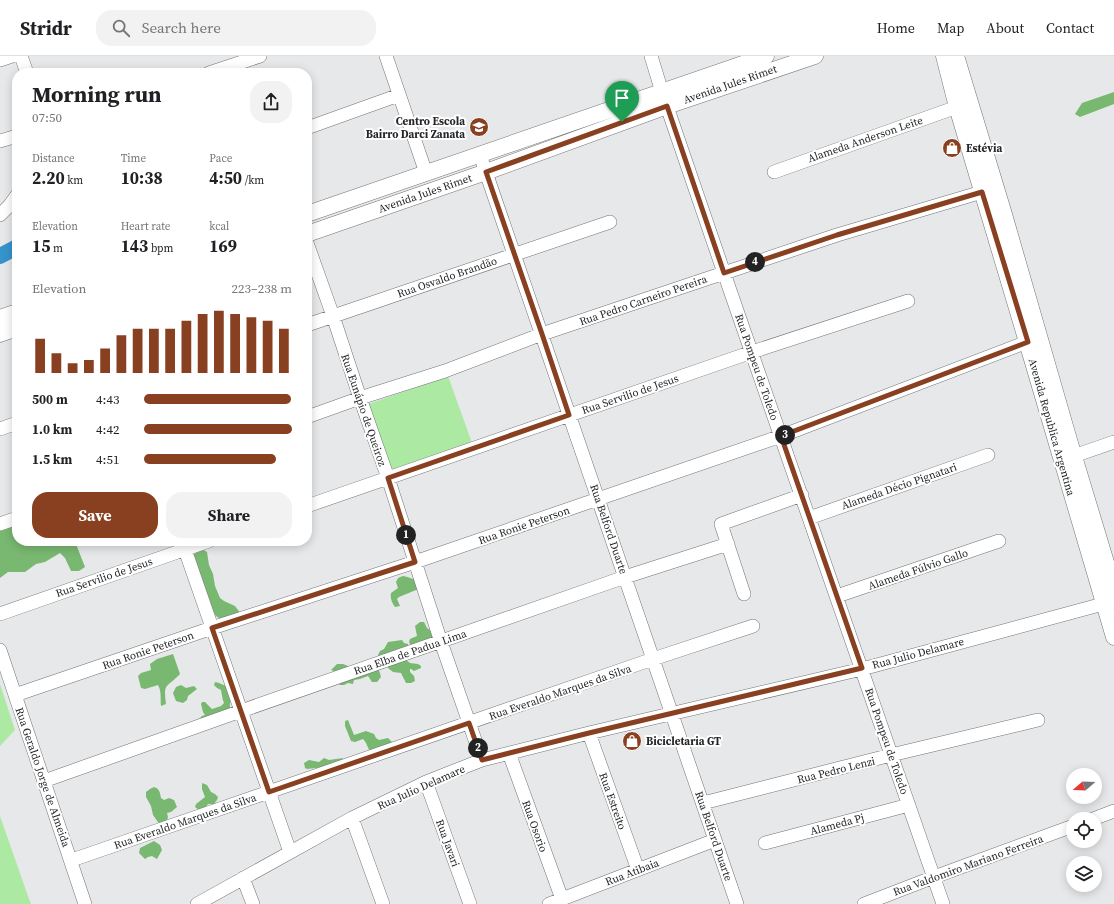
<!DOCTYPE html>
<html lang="en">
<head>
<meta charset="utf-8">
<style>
  :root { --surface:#fff; --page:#f2f2f2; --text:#202124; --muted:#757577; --line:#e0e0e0; --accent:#884020 }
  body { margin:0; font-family:"Source Serif 4",serif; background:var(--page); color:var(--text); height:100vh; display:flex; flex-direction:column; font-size:15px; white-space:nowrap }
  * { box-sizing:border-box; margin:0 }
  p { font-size:13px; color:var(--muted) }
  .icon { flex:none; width:22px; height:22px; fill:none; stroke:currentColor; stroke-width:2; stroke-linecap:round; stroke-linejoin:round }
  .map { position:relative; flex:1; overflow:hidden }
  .panel { position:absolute; left:12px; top:12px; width:300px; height:478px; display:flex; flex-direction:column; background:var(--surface); border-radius:16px; box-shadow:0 2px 10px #0003 }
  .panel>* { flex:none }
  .needle { width:26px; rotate:251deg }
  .fabs { position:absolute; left:1066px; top:712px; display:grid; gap:8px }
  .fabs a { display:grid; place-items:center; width:36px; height:36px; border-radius:50%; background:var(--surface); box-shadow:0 2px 10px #0003; font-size:20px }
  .pin { position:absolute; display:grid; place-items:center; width:34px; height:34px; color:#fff; margin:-41px -17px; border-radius:50% 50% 50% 0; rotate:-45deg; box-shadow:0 0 4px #0007 }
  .pin .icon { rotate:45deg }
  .km { position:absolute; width:20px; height:20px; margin:-10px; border-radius:50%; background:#222; color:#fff; font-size:11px; line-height:20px; text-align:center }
  .round { display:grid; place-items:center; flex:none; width:42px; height:42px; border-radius:16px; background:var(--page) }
  .summary { display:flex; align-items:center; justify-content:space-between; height:68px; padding:0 20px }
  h1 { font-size:22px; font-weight:700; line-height:30px }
  .stats { display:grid; grid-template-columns:repeat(3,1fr); gap:6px; height:68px; padding:4px 20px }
  .stats div { display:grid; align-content:center }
  .stats b { font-size:17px; font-weight:700 }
  .stats small { font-size:11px; font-weight:400 }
  .stats p { font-size:11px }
  .chart { height:112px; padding:8px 20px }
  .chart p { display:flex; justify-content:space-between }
  .chart svg { width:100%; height:72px; margin-top:4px; stroke:var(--accent); stroke-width:6 }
  .button { display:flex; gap:8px; margin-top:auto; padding:8px 20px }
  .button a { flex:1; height:46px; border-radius:16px; background:var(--accent); color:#fff; font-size:16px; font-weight:700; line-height:46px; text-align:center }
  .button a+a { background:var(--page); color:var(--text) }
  ul { padding:0 20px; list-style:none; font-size:13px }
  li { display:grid; grid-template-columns:64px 48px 1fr; align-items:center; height:30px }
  li i { height:10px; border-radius:5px; background:var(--accent) }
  header { display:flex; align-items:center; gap:24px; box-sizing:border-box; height:56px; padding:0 20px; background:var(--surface); border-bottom:1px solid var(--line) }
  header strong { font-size:19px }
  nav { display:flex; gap:22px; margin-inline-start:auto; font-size:14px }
  .search { width:280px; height:36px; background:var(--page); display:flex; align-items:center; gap:10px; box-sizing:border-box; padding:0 14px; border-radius:16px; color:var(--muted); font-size:15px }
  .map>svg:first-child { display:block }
</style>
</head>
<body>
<header>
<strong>Stridr</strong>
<div class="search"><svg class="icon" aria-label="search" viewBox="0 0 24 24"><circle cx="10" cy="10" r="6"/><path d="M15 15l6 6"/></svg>Search here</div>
<nav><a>Home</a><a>Map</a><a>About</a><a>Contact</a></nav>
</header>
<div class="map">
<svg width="1114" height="848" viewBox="0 0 1114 848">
  <rect width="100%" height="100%" fill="#e7e8ea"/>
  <path fill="#ace9a3" d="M448,320L472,387L389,416L366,349Z
    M0,628L15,674L0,690Z
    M0,760L29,843L31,848H0Z"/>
  <path fill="#79b871" d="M1114,36V48L1080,61L1075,58L1082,47Z
    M17,465V485H73L76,488L85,511L79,515H71L65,502L60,497L45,506L36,508L25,516H8L0,522V473Z
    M202,493L207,496L209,509L213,518L215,530L220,542L224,545L235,550L241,558L222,564L216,560L211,553L192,503L194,498Z
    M403,520C409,521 414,524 420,524L421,534H416L399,541L397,543L400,550L395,551C392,547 390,542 391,537L398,532L396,526L398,522Z
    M420,566H424L427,572L433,576L434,582L412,592L409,586L410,583L417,580L415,570Z
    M402,584L404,587L408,588L410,596L379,602L378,599L380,595L384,593L388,586Z
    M173,598L180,618C167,632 163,626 166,648L161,650C160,643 162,636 158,629L145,633L141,632L138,620L141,617L151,614L150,608L157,603Z
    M405,603L410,607L418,608L421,610V612L414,615L411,613H410V616L414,620L415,625L411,627H406L401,617L393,616L388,612V608Z
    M337,608H343L348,610L349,613L379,614L381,621L377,626H372L368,620L360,623L354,624L353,628L348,627L344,629H340L337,626L336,616L331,614Z
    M215,626C221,627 224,630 229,630C230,634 232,640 231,644C230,648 229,649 231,653L198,664L202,660L205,659L203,656L201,648L202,646H205L212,653L221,650L224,647C222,643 222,638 221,634L217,632L214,629Z
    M181,629L186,632L194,630L197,633L188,640L187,644L183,647L176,645L173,637L176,631Z
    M348,664L354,679L366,675L374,678L376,682L379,684L388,682L392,686L399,684L370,695C367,691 367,687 363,683L355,686L351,685L345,670V665Z
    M324,702L329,704L343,702L340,706L317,712H315L307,713L305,712L304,707L309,704L319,706Z
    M202,727L207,729L211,736L215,738L218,741L217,744L214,748H208L202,756L195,751L196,748L205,741L202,733Z
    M154,731C160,733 160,737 161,742L164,744L169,742L174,744L177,751L171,756L167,757L168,761L166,768L160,769L153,759L151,750L146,741V736L150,733Z
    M154,785L160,789L162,794L157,803L152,800L148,801L145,803L139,797L140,792Z"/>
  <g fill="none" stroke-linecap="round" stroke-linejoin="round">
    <path stroke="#3694cb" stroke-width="16" d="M0,200L17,191"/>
    <defs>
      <path id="minor" d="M21,0L27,17
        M386,0L426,117
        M651,0L662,36L724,217L943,848
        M0,4L12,0
        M209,17L260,0
        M307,72L399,39
        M0,85L17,80
        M480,99L737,848
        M774,116L957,51
        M0,159L9,150L17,139
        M307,187L333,260L360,342L388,422L441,586L482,704
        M307,269L610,166
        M307,361L360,342L445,315L542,278L724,217L837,179L982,136
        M0,373L17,367
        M1065,403L1114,386
        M307,450L752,296L908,245
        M809,462L988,399
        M0,468L17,462
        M182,485L290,796
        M744,538L721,468L802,439
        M837,540L999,485
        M0,558L209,485
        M0,594L85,848
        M15,639L212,572L415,506L781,380L1035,283
        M589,677L638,814
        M509,697L562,843
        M44,725L241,655L625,521L728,488
        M426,726L470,848
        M703,747L891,699L1038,664
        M352,762L383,848
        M1093,763L1114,755
        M765,787L909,749
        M72,804L653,603L753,570
        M243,822L253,848
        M197,848L352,762L426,726L482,704L589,677L862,613L1114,545
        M549,848L715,784
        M864,848L934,821L1073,770"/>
      <path id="major" d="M944,0L957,51L1027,286L1114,581
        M956,0L1003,155L1069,384L1114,533
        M307,158L766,0
        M307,178L486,116L667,50L815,0
        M0,262L17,256
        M0,278L17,272"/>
    </defs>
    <use href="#minor" stroke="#737476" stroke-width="14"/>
    <use href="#major" stroke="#737476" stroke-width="17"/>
    <use href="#minor" stroke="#fff" stroke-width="13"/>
    <use href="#major" stroke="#fff" stroke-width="16"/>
  </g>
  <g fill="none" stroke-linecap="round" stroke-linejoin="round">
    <defs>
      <path id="route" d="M667,50L724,217L837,179L982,136L1028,286L781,380L862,612L589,677L482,704L469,667L269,736L212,572L415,506L388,422L569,359L542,278L486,116Z"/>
    </defs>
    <use href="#route" stroke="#fff" stroke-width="8"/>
    <use href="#route" stroke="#884020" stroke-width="5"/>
  </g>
  <defs>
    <symbol id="school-disc" viewBox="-11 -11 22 22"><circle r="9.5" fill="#884020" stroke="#fff"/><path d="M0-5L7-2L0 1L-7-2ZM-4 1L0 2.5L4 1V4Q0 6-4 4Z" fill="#fff"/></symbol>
    <symbol id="shop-disc" viewBox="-11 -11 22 22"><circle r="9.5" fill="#884020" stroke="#fff"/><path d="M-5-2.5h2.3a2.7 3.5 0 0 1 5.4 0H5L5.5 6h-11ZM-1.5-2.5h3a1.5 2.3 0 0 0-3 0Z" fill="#fff"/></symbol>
  </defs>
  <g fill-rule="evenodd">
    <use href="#school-disc" x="468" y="60" width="22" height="22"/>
    <use href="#shop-disc" x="941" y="81" width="22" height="22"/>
    <use href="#shop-disc" x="621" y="674" width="22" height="22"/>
  </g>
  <g text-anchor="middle" stroke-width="4" stroke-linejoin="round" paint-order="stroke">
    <g font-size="11" fill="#252627" stroke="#fff">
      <text transform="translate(730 28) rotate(-19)" y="4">Avenida Jules Rimet</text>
      <text transform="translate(865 83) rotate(-19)" y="4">Alameda Anderson Leite</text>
      <text transform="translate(425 137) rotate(-19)" y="4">Avenida Jules Rimet</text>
      <text transform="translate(447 221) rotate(-19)" y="4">Rua Osvaldo Brandão</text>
      <text transform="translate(643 244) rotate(-19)" y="4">Rua Pedro Carneiro Pereira</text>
      <text transform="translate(757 311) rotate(71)" y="4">Rua Pompeu de Toledo</text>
      <text transform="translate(630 338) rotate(-19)" y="4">Rua Servilio de Jesus</text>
      <text transform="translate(364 354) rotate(71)" y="4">Rua Eunápio de Queiroz</text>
      <text transform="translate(1052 371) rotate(74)" y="4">Avenida Republica Argentina</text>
      <text transform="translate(899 430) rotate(-19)" y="4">Alameda Décio Pignatari</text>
      <text transform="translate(524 469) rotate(-19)" y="4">Rua Ronie Peterson</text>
      <text transform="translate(609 473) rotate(71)" y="4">Rua Belford Duarte</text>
      <text transform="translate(918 513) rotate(-19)" y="4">Alameda Fúlvio Gallo</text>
      <text transform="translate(104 521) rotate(-19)" y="4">Rua Servilio de Jesus</text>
      <text transform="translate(148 594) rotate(-19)" y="4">Rua Ronie Peterson</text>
      <text transform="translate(410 596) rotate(-19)" y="4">Rua Elba de Padua Lima</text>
      <text transform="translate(918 597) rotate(-15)" y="4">Rua Julio Delamare</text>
      <text transform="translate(560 636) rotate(-19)" y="4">Rua Everaldo Marques da Silva</text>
      <text transform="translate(887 685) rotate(71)" y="4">Rua Pompeu de Toledo</text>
      <text transform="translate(836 714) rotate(-14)" y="4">Rua Pedro Lenzi</text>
      <text transform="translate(43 721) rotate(71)" y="4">Rua Geraldo Jorge de Almeida</text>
      <text transform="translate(421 731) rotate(-24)" y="4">Rua Julio Delamare</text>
      <text transform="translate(613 745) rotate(70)" y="4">Rua Estreito</text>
      <text transform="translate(185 765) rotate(-19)" y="4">Rua Everaldo Marques da Silva</text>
      <text transform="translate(837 768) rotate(-15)" y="4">Alameda Pj</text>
      <text transform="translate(535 770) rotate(70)" y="4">Rua Osorio</text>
      <text transform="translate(714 780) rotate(71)" y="4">Rua Belford Duarte</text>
      <text transform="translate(448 787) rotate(70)" y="4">Rua Javari</text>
      <text transform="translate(968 809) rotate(-20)" y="4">Rua Valdomiro Mariano Ferreira</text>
      <text transform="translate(632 816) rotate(-21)" y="4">Rua Atibaia</text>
    </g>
    <g font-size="11" font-weight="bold" fill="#252627" stroke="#fff" text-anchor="start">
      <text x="465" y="69" text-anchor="end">Centro Escola<tspan x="465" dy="13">Bairro Darci Zanata</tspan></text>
      <text x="966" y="96">Estévia</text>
      <text x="646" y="689">Bicicletaria GT</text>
    </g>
  </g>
</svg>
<div class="fabs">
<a><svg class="needle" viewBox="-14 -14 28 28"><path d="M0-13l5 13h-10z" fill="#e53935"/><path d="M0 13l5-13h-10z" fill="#757577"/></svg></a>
<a><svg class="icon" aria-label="locate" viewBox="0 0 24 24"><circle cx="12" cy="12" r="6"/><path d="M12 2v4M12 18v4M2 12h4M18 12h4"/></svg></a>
<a><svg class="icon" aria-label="layers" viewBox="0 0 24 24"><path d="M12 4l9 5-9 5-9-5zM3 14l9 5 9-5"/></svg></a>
</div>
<div class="pin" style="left:622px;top:66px;background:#1e9e55"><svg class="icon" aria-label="arrive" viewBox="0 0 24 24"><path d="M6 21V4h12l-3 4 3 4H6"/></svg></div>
<b class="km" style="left:406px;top:479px">1</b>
<b class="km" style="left:478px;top:692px">2</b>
<b class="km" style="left:785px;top:379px">3</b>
<b class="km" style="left:755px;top:206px">4</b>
<section class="panel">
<div class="summary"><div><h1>Morning run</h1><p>07:50</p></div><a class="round"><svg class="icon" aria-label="share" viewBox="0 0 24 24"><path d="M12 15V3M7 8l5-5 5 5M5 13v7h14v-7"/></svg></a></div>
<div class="stats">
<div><p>Distance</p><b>2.20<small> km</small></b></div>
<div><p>Time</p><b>10:38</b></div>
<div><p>Pace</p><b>4:50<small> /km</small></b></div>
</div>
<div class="stats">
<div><p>Elevation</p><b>15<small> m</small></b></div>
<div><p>Heart rate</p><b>143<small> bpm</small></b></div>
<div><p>kcal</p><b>169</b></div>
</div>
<div class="chart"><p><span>Elevation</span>223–238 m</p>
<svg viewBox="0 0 160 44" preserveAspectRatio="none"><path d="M5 44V23M15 44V32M25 44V38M35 44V36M45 44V29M55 44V21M65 44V17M75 44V17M85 44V17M95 44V12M105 44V8M115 44V6M125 44V8M135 44V10M145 44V12M155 44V17"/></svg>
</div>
<ul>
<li><b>500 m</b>4:43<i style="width:99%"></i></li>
<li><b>1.0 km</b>4:42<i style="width:100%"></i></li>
<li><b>1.5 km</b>4:51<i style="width:89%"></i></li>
</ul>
<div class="button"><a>Save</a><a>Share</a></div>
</section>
</div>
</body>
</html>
